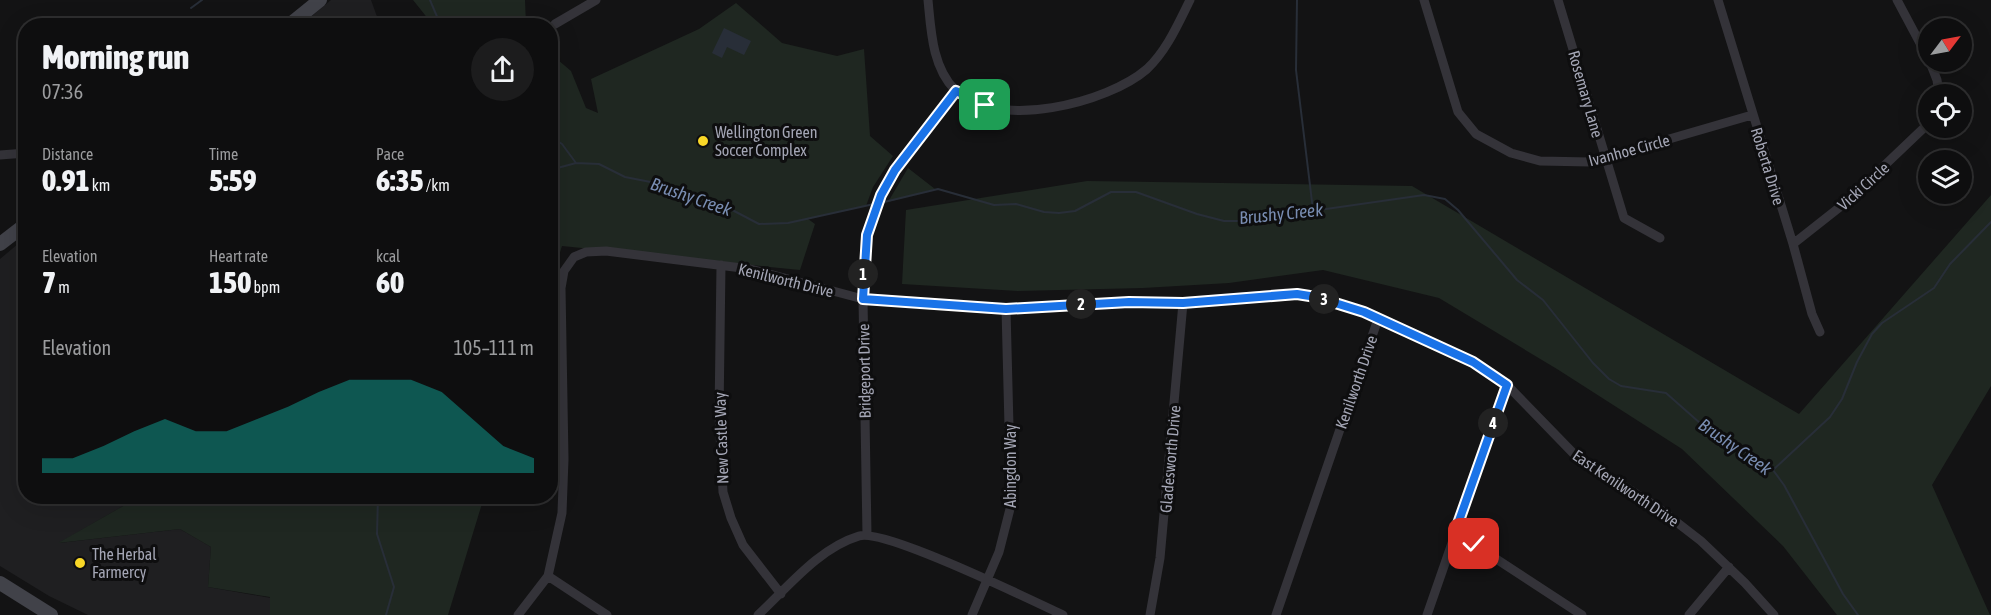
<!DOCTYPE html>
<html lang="en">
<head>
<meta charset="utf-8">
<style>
  :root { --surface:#0e0e0f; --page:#1c1c1d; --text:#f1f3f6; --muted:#9b9c9e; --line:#2e2e2f; --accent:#0f766e }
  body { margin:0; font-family:"Asap Condensed",sans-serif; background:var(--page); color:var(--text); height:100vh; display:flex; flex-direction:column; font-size:22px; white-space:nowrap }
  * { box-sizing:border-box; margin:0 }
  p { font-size:20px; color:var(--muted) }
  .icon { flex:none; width:33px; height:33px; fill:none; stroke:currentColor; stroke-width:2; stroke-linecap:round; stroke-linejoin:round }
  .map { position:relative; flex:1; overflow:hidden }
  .panel { position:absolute; left:18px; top:18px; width:540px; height:486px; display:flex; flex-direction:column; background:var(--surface); border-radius:24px; box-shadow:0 6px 24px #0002,0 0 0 2px var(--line) }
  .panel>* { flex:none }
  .needle { width:39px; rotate:58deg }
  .fabs { position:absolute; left:1918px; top:18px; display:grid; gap:12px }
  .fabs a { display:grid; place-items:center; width:54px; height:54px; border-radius:50%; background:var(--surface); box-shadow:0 6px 24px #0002,0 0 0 2px var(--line); font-size:30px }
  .pin { position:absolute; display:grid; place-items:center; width:51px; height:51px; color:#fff; margin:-26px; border-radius:12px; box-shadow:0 3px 9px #0006 }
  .km { position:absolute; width:30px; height:30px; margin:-15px; border-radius:50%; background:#222; color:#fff; font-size:16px; line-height:30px; text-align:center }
  .round { display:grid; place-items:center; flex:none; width:63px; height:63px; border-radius:32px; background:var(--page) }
  .overview { display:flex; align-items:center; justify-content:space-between; height:102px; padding:0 24px }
  h1 { font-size:33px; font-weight:800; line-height:45px }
  .figures { display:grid; grid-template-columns:repeat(3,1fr); gap:9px; height:102px; padding:6px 24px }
  .figures div { display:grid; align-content:center }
  .figures b { font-size:30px; font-weight:800 }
  .figures small { font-size:16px; font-weight:400 }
  .figures p { font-size:16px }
  .chart { height:168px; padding:12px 24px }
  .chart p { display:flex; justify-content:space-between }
  .chart svg { width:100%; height:108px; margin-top:6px; fill:var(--accent); opacity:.7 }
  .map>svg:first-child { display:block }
</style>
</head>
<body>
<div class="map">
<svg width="1991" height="615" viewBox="0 0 1991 615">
  <rect width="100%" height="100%" fill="#131314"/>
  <path fill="#1f1f21" d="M331,0H371L380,25H301Z
    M25,238L26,496L139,497L59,543L180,529L211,547L208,587L271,598V615H88L49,596L0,566V259Z"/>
  <path fill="#1f2721" d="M413,0H525L526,25H433Z
    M736,3L782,43L837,56L864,49L870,136L893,156L873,187L866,206L808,219L815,224L800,270L562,246L551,281L550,158L557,156L551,151V54L571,71L586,108L598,113L591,79L699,29Z
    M908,168L935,189L888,202Z
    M1087,181L1412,186L1799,414L1991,195V386L1932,485L1990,615H1837L1783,546L1682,449L1557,369L1439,298L1323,270L1229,283L1143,288L1018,291L902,284L906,210Z
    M139,497V496L484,497L448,615H270V597L208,587L211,547L180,529L58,543Z"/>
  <path fill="#282e38" d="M724,28L751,41L744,55L727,47L722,58L712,53Z"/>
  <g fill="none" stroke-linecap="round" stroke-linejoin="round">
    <path stroke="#282e38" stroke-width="2" d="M430,0L441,26
      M1297,0L1296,70L1313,210
      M191,8L202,0
      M550,136L562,144L576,163
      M550,170L576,163L599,164L625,177L666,185L717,202L759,224L788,223L874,204
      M880,203L938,189L994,205L1016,204L1044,212L1059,213L1075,211L1111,192H1136L1197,214L1224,221H1242L1424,195L1445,199L1458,210L1517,280L1543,300L1593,363L1609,379L1621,386L1666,393L1709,431L1761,461L1773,470L1784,485L1843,594L1858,615
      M1773,470L1830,417L1842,399L1857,362L1872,334L1882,323L1934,288L1950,264L1991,222
      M378,496L377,534L394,587L386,615"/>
    <path stroke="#343339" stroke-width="9" d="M928,0C931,30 932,67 955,90C997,131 1108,103 1147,69C1167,50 1178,24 1190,0
      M1424,0L1458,112L1476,134L1511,153L1540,161L1590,162L1752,115
      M1558,0L1624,218L1660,238
      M1718,0L1793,244L1812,314L1820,332
      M1897,0L1929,60
      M555,24L596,0
      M1930,62L1937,80L1939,94
      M0,155L26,153
      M1793,244L1845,203L1929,123
      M721,265L719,415L723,492L731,518L743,545L781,594
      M1455,532L1582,615
      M867,535L863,299L867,235L876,205L889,179L956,91
      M548,576L607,615
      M518,615L548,576L562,513L564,459L561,288L564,271L574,257L586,252L606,251L750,269L863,299L989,309L1129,302L1183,303L1285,293L1316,297L1364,312L1483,368L1507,385L1574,454L1657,507L1701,541L1745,583L1774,615
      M758,615C788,587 819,548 859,536C884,528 1031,600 1063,615
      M972,615L999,552L1011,505L1006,309
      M1150,615L1160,558L1183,303
      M1276,615L1378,319
      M1427,615L1507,385
      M1689,615L1729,567"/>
    <path stroke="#414249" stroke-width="14" d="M288,26L320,0
      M0,244L26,224
      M0,583L51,615"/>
  </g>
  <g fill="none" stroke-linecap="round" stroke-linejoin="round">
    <defs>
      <path id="route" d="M985,105L956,91L895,170L881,195L867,235L863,299L1006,309L1129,302L1183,303L1297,294L1316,297L1364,312L1473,362L1507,385L1455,532L1474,544"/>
    </defs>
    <use href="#route" stroke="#fff" stroke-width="12"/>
    <use href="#route" stroke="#1a73e8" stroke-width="8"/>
  </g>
  <g fill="#f8d727" stroke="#0e0e0f" stroke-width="2">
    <circle cx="703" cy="141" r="6"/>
    <circle cx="80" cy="563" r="6"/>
  </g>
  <g text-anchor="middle" stroke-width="6" stroke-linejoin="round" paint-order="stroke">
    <g font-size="16" fill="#a4a6b5" stroke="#0e0e0f">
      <text transform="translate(1586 94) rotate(74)" y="6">Rosemary Lane</text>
      <text transform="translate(1629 150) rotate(-15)" y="6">Ivanhoe Circle</text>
      <text transform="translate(1768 166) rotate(73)" y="6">Roberta Drive</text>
      <text transform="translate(1863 186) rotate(-42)" y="6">Vicki Circle</text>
      <text transform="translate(786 280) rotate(14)" y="6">Kenilworth Drive</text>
      <text transform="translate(864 371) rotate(-91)" y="6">Bridgeport Drive</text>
      <text transform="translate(1356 382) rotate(-71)" y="6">Kenilworth Drive</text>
      <text transform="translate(721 438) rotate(-92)" y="6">New Castle Way</text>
      <text transform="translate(1170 459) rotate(-85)" y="6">Gladesworth Drive</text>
      <text transform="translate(1010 466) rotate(-90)" y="6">Abingdon Way</text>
      <text transform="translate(1626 488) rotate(34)" y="6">East Kenilworth Drive</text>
    </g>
    <g font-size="16" fill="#a4a6b5" stroke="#0e0e0f" text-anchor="start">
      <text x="715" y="138">Wellington Green<tspan x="715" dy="18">Soccer Complex</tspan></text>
      <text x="92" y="560">The Herbal<tspan x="92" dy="18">Farmercy</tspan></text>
    </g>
    <g font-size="18" font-style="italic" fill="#798db2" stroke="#0e0e0f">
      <text transform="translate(691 197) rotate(19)" y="6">Brushy Creek</text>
      <text transform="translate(1281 214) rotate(-6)" y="6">Brushy Creek</text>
      <text transform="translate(1735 447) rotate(35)" y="6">Brushy Creek</text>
    </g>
  </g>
</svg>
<div class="fabs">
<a><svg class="needle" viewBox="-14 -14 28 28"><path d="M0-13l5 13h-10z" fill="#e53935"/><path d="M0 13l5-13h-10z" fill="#9b9c9e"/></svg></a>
<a><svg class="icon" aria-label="locate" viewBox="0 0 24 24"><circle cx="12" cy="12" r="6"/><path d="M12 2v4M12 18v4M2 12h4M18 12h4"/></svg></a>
<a><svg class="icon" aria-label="layers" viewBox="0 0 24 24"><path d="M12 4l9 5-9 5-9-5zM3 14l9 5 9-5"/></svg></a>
</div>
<div class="pin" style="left:985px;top:105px;background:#1e9e55"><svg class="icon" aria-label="arrive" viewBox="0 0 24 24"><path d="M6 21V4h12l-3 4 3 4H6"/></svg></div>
<div class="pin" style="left:1474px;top:544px;background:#d93025"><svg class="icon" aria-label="check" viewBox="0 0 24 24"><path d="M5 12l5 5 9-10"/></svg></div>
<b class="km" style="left:863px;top:274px">1</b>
<b class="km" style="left:1081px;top:304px">2</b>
<b class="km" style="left:1324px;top:299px">3</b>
<b class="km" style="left:1493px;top:423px">4</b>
<section class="panel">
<div class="overview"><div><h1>Morning run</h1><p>07:36</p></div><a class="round"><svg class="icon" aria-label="share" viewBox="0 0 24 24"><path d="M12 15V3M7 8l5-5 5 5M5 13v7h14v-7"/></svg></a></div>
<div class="figures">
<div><p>Distance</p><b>0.91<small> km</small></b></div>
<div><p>Time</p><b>5:59</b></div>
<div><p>Pace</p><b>6:35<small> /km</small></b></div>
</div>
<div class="figures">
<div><p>Elevation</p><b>7<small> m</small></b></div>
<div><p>Heart rate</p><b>150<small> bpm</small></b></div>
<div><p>kcal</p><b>60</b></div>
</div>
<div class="chart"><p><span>Elevation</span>105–111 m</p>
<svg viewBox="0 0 160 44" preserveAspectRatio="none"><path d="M0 44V38L10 38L20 33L30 27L40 22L50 27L60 27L70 22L80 17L90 11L100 6L110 6L120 6L130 11L140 22L150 33L160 38V44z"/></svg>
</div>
</section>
</div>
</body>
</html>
